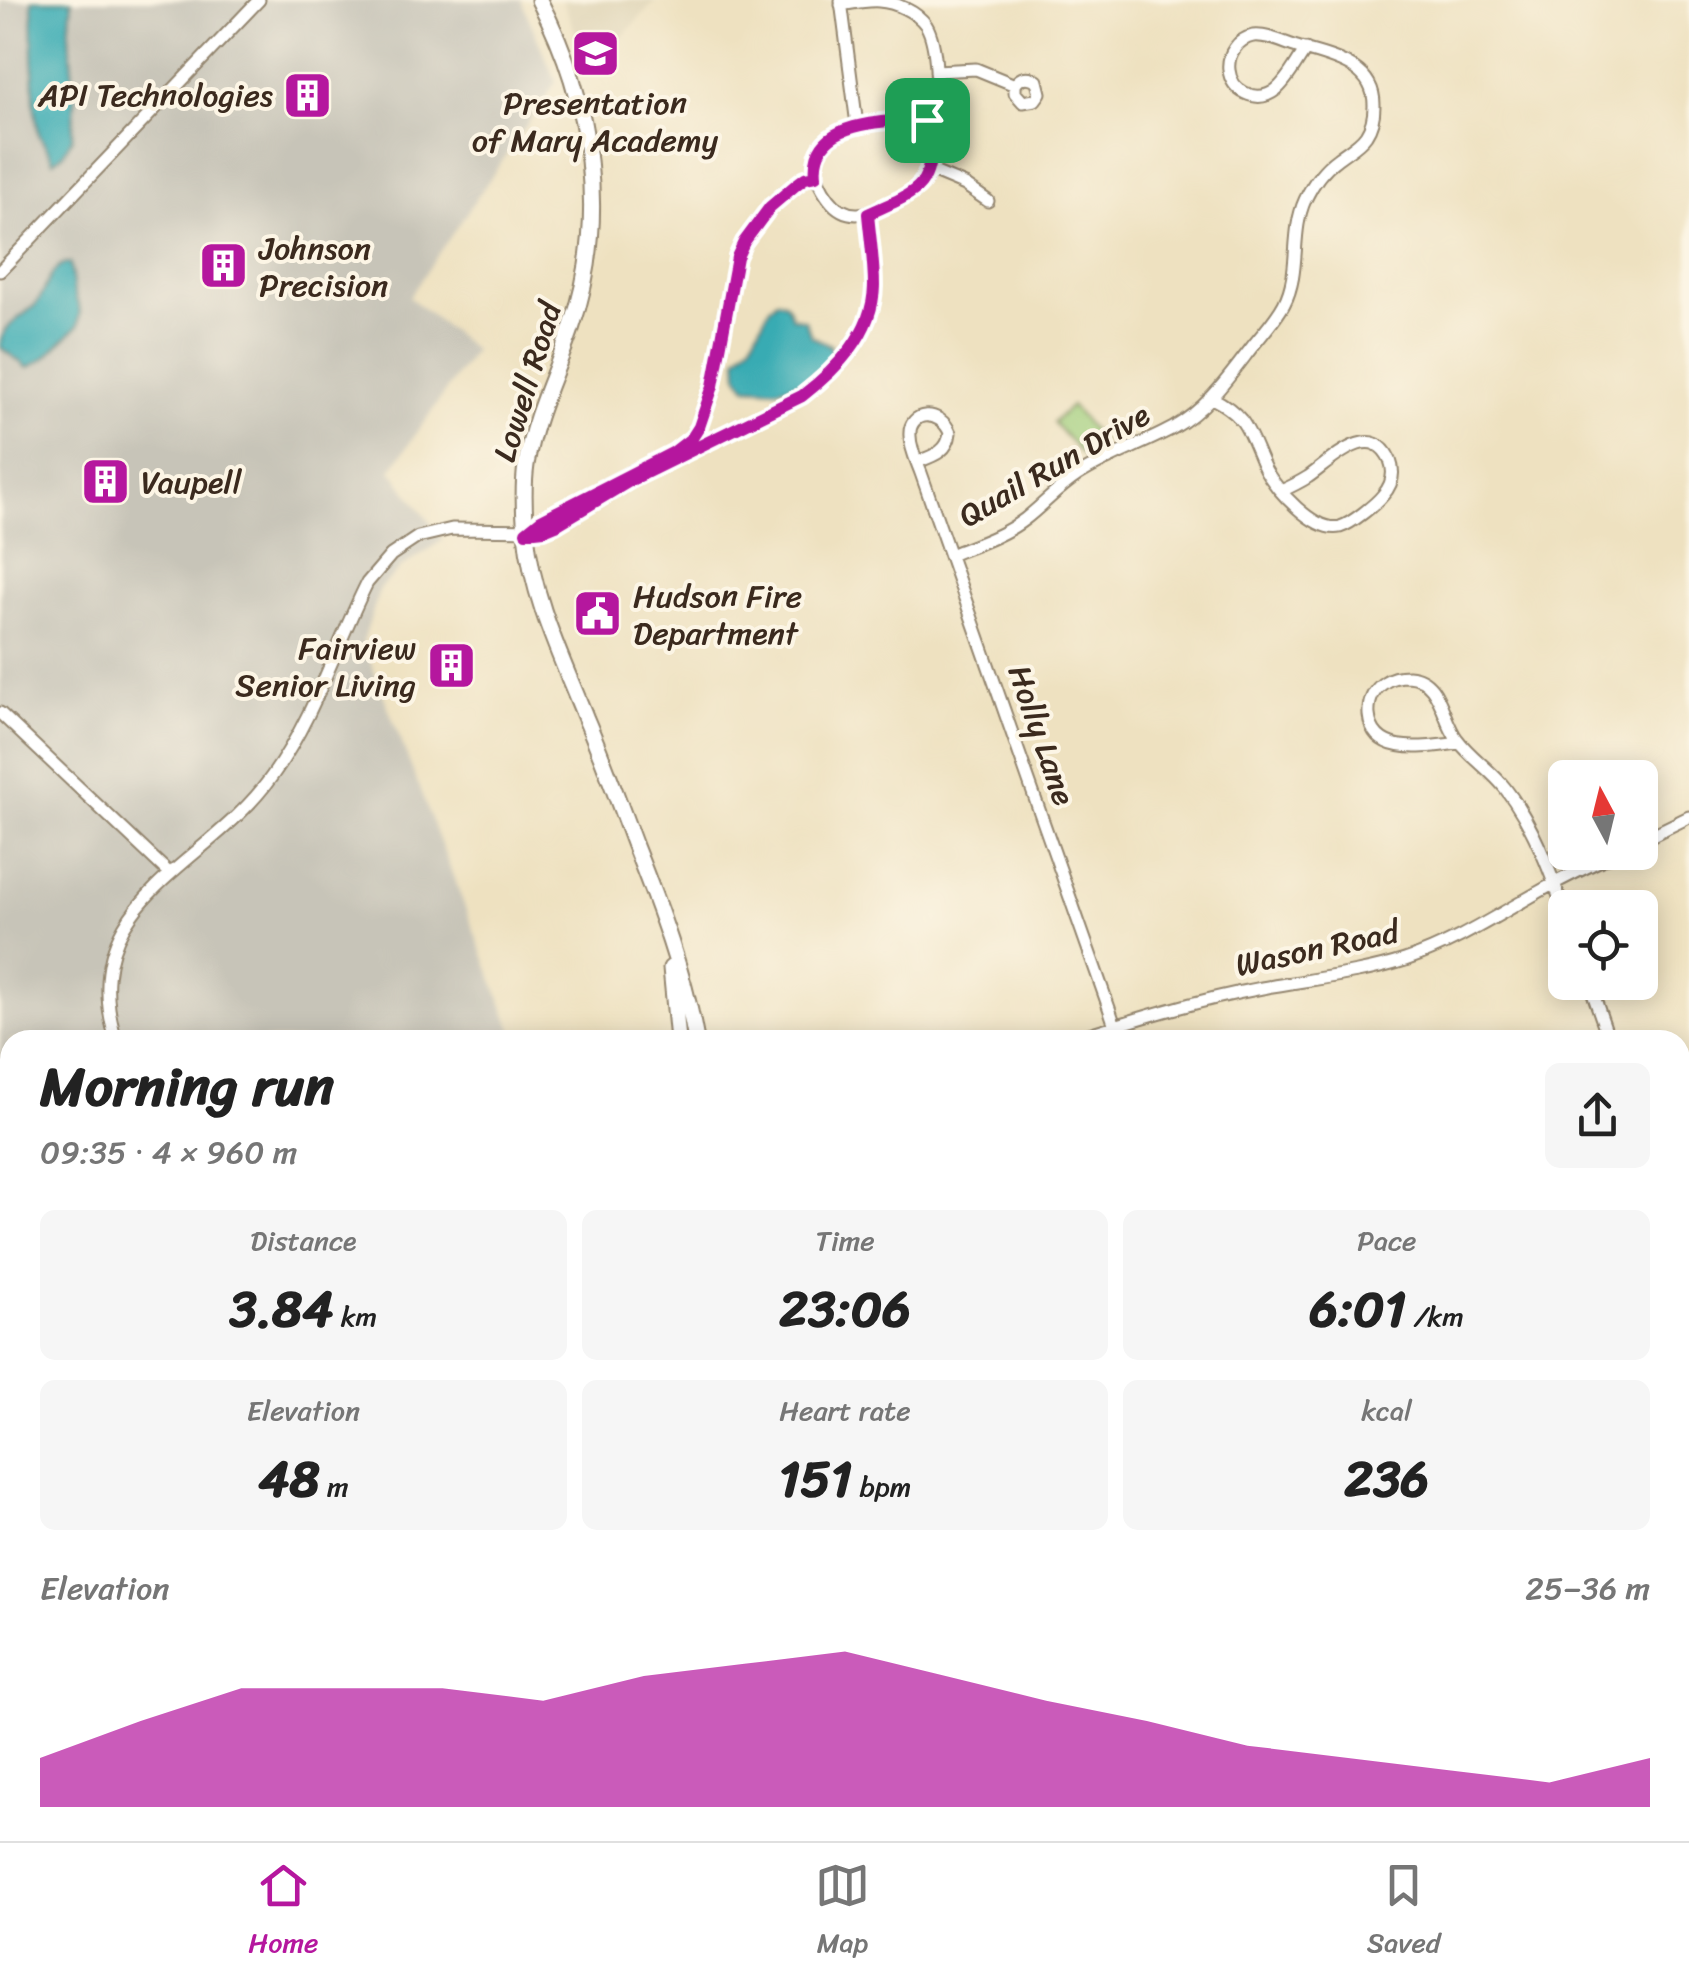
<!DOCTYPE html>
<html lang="en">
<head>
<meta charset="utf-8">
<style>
  :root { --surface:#fff; --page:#f6f6f6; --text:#222; --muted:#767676; --line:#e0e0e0; --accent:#b5179e }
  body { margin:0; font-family:Sriracha,sans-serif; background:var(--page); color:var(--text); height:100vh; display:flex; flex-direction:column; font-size:38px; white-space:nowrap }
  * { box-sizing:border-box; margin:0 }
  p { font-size:32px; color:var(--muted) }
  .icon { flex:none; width:55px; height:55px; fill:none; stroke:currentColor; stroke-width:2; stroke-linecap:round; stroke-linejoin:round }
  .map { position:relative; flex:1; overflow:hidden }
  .sheet { position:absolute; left:0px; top:1030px; width:1690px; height:812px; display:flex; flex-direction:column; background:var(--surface); border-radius:30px 30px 0 0; box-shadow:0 5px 25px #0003 }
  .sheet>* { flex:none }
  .needle { width:65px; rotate:353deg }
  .buttons { position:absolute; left:1548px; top:760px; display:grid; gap:20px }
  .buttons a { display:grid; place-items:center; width:110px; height:110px; border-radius:15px; background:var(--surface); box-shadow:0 5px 25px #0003; font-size:50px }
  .pin { position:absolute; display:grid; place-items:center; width:85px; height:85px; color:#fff; margin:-42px; border-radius:20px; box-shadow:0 5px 15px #0006 }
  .round { display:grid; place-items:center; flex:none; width:105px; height:105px; border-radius:15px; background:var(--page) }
  .headline { display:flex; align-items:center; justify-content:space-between; height:170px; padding:0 40px }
  h1 { font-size:55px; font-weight:700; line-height:75px }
  .stats { display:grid; grid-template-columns:repeat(3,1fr); gap:15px; height:170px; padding:10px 40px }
  .stats div { display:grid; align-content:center; border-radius:15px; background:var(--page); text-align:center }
  .stats b { font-size:50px; font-weight:700 }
  .stats small { font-size:28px; font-weight:400 }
  .stats p { font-size:28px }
  .chart { height:280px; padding:20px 40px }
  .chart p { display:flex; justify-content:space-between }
  .chart svg { width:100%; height:180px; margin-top:10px; fill:var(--accent); opacity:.7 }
  .dock { display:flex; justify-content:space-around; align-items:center; height:140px; border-top:2px solid var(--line); background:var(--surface); font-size:28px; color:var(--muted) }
  .dock a { display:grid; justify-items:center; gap:5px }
  .dock .on { color:var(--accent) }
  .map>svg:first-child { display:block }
</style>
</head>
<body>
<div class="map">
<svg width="1689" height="1841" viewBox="0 0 1689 1841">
  <rect width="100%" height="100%" fill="#fcf5e5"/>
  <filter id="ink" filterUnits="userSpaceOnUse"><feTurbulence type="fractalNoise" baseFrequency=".01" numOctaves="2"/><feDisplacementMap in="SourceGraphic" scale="20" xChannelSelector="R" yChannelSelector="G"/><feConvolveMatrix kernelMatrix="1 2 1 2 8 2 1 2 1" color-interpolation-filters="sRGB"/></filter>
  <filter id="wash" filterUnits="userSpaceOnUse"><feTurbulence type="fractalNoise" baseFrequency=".0048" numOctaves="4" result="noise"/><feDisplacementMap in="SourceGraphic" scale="40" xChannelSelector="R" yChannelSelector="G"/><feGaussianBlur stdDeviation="2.25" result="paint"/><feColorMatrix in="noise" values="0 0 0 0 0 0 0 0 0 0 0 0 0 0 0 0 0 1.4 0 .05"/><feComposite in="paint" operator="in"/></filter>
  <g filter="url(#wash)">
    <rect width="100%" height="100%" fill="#eee1c0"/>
    <path fill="#ded3b4" d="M562,0H656L589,73L576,33Z"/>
    <path fill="#c7c4b8" d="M0,0H521L556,82L409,297L474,350L391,470L443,540L403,566L380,588L363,642L516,1040H10V1832L163,1833L155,1841H0Z"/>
    <path fill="#a0cd7a" stroke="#6e7c4c" stroke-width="2.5" d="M1071,406L1103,442L1085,458L1053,422Z"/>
    <path fill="#39abb3" stroke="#3a6a68" stroke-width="2.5" d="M32,0H72L69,35L75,101L72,138L63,154L54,161L39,135L34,105Z
      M70,263L74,292L80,311L78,326L45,358L28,368L0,347C0,326 22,318 35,305C48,291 47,266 70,263Z
      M778,300L786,303L792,317L805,320L811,336L830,345L833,354L831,362L803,381L777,389L747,387L738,375L737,358L752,342L770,307Z"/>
  </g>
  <g filter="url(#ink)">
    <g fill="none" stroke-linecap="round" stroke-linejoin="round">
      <defs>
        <path id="minor" d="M841,1L857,125
          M841,5C854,3 867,0 879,1C895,2 917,12 926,25C938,44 938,95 935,116C933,135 934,160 927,177C920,191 904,198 891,204C869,214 846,222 829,199C777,129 888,113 935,121
          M936,71L976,69L1015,85V93L1023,102L1035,100L1040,93L1037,81C1029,75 1020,76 1015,85
          M929,170L965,185L988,201
          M0,271L259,0
          M1212,398C1224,404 1233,410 1242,421C1252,435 1257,453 1265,469C1276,489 1314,533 1340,527C1351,524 1376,504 1383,495C1392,485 1395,473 1390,460C1371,418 1329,463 1308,477C1300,482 1290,487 1281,491
          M666,456L685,445L699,427L713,386L737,257C751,227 782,184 816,176
          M917,462C933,456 948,452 950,433C941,409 908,410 910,436C910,448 917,462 921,473C983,651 1046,830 1109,1008L1115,1026
          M526,532L541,520L635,470
          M950,555C975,545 1003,536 1025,519C1043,505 1058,488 1078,475C1107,456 1142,445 1173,428C1207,409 1229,377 1252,347C1263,333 1276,319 1284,304C1301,272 1290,233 1305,200C1312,185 1323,169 1337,159C1347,151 1359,145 1366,135C1372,126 1374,116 1374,106C1375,64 1329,57 1297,47C1284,43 1267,34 1253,36C1238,39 1227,54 1229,70C1230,80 1236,89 1245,93C1277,108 1291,69 1306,49
          M0,713L169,873
          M1460,743C1430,746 1373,759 1369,715C1368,701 1374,689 1385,682C1392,677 1400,676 1408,676C1441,678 1441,718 1457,739C1470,757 1491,770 1505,788C1533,824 1550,871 1565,913
          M1640,841L1689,817
          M1589,982L1605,1028
          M116,1040C73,898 207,869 272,776C314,718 335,647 367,583L391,555L418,537L452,529L544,530L576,514L631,480L802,396C837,369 873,333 874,286C874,262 870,237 868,214
          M1070,1040C1133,1020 1197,1000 1262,988C1310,979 1358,975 1405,960C1459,942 1505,910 1555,883C1575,872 1596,863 1617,852
          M1680,1619H1689
          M1680,1828L1689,1829
          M161,1841L169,1832
          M1294,1841L1295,1832
          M1481,1841L1482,1832"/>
        <path id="major" d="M539,0C592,101 609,220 571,329C556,373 533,418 526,465C523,486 524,511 526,533C532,598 562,659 586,719C604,761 619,803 635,846C660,909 684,973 696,1040
          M671,968L678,1040
          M853,1832L857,1841
          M879,1832L883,1841"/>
        <path id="highway" d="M269,1841L277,1832
          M447,1841L457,1832"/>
      </defs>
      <use href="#minor" stroke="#94866f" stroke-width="15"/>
      <use href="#major" stroke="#94866f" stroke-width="19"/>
      <use href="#highway" stroke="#94866f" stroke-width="21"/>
      <use href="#minor" stroke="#fff" stroke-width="11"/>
      <use href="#major" stroke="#fff" stroke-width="15"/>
      <use href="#highway" stroke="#fff" stroke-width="18"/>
    </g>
  </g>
  <g fill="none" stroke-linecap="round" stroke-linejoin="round" filter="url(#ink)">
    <defs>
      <path id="route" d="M910,119L935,122C927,188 931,186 868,214C870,237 874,262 874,286C873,333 837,369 802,396L631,480L556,525L544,530L526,532L541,520L674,452L692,438L699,427L713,386L737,257L744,242L770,207L797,184L805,178L816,176C810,123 874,123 910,119Z"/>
    </defs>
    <use href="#route" stroke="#fff" stroke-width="20"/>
    <use href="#route" stroke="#b5179e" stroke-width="12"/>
  </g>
  <defs>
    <symbol id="school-square" viewBox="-11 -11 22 22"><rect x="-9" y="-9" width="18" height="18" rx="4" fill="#b5179e" stroke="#fcf5e5"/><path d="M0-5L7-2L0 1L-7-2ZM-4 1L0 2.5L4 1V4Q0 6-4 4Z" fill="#fff"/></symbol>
    <symbol id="building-square" viewBox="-11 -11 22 22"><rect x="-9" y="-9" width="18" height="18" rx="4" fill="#b5179e" stroke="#fcf5e5"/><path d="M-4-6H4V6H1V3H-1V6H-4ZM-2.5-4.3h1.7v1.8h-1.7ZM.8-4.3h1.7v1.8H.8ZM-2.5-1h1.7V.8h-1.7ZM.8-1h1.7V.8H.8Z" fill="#fff"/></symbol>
    <symbol id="civic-square" viewBox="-11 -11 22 22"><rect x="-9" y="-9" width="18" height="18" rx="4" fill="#b5179e" stroke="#fcf5e5"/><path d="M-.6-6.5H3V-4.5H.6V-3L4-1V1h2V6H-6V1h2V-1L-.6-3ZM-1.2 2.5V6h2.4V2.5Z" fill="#fff"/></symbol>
  </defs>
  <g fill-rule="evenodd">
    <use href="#school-square" x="568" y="26" width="55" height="55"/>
    <use href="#building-square" x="280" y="68" width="55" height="55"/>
    <use href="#building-square" x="196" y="238" width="55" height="55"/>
    <use href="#building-square" x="78" y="454" width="55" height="55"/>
    <use href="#civic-square" x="570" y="586" width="55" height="55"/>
    <use href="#building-square" x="424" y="638" width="55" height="55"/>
  </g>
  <g text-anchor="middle" stroke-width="8" stroke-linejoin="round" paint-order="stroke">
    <g font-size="32" fill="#3b2a1e" stroke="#fcf5e5" text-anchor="start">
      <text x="273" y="106" text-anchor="end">API Technologies</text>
      <text x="595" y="114" text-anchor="middle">Presentation<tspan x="595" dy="37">of Mary Academy</tspan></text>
      <text x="259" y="259">Johnson<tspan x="259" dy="37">Precision</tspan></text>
      <text x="141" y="493">Vaupell</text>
      <text x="633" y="607">Hudson Fire<tspan x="633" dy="37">Department</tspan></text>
      <text x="416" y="659" text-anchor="end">Fairview<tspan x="416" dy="37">Senior Living</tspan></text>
    </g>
    <g font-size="32" fill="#3b2a1e" stroke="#fcf5e5">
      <text transform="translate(527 382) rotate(-73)" y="11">Lowell Road</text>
      <text transform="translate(1054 465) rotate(-30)" y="11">Quail Run Drive</text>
      <text transform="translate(1042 735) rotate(71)" y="11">Holly Lane</text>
      <text transform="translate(1317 948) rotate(-12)" y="11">Wason Road</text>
    </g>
  </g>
</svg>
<div class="buttons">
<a><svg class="needle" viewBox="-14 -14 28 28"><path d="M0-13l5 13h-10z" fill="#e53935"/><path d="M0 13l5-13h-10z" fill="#767676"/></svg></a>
<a><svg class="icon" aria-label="locate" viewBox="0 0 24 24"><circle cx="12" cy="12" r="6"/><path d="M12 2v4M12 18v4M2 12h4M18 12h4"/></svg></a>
</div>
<div class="pin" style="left:927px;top:120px;background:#1e9e55"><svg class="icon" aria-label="arrive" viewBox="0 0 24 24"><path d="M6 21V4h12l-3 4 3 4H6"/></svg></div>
<section class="sheet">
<div class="headline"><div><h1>Morning run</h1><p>09:35 · 4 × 960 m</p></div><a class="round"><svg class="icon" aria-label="share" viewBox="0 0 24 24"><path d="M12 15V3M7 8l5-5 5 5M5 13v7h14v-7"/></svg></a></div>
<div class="stats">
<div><p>Distance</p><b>3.84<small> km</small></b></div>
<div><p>Time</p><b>23:06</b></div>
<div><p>Pace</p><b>6:01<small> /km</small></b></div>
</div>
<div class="stats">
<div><p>Elevation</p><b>48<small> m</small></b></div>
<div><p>Heart rate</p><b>151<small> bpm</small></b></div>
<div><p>kcal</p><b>236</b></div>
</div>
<div class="chart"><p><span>Elevation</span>25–36 m</p>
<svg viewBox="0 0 160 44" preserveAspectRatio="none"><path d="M0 44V32L10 23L20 15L30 15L40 15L50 18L60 12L70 9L80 6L90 12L100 18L110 23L120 29L130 32L140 35L150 38L160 32V44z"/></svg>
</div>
</section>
</div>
<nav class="dock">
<a class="on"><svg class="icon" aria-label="home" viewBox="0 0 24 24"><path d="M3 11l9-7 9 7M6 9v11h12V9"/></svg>Home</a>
<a><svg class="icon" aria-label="map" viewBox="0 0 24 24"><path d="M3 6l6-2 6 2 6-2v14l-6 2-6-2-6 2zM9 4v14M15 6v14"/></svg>Map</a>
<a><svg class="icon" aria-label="saved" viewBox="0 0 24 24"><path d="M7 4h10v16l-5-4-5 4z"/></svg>Saved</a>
</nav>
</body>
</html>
